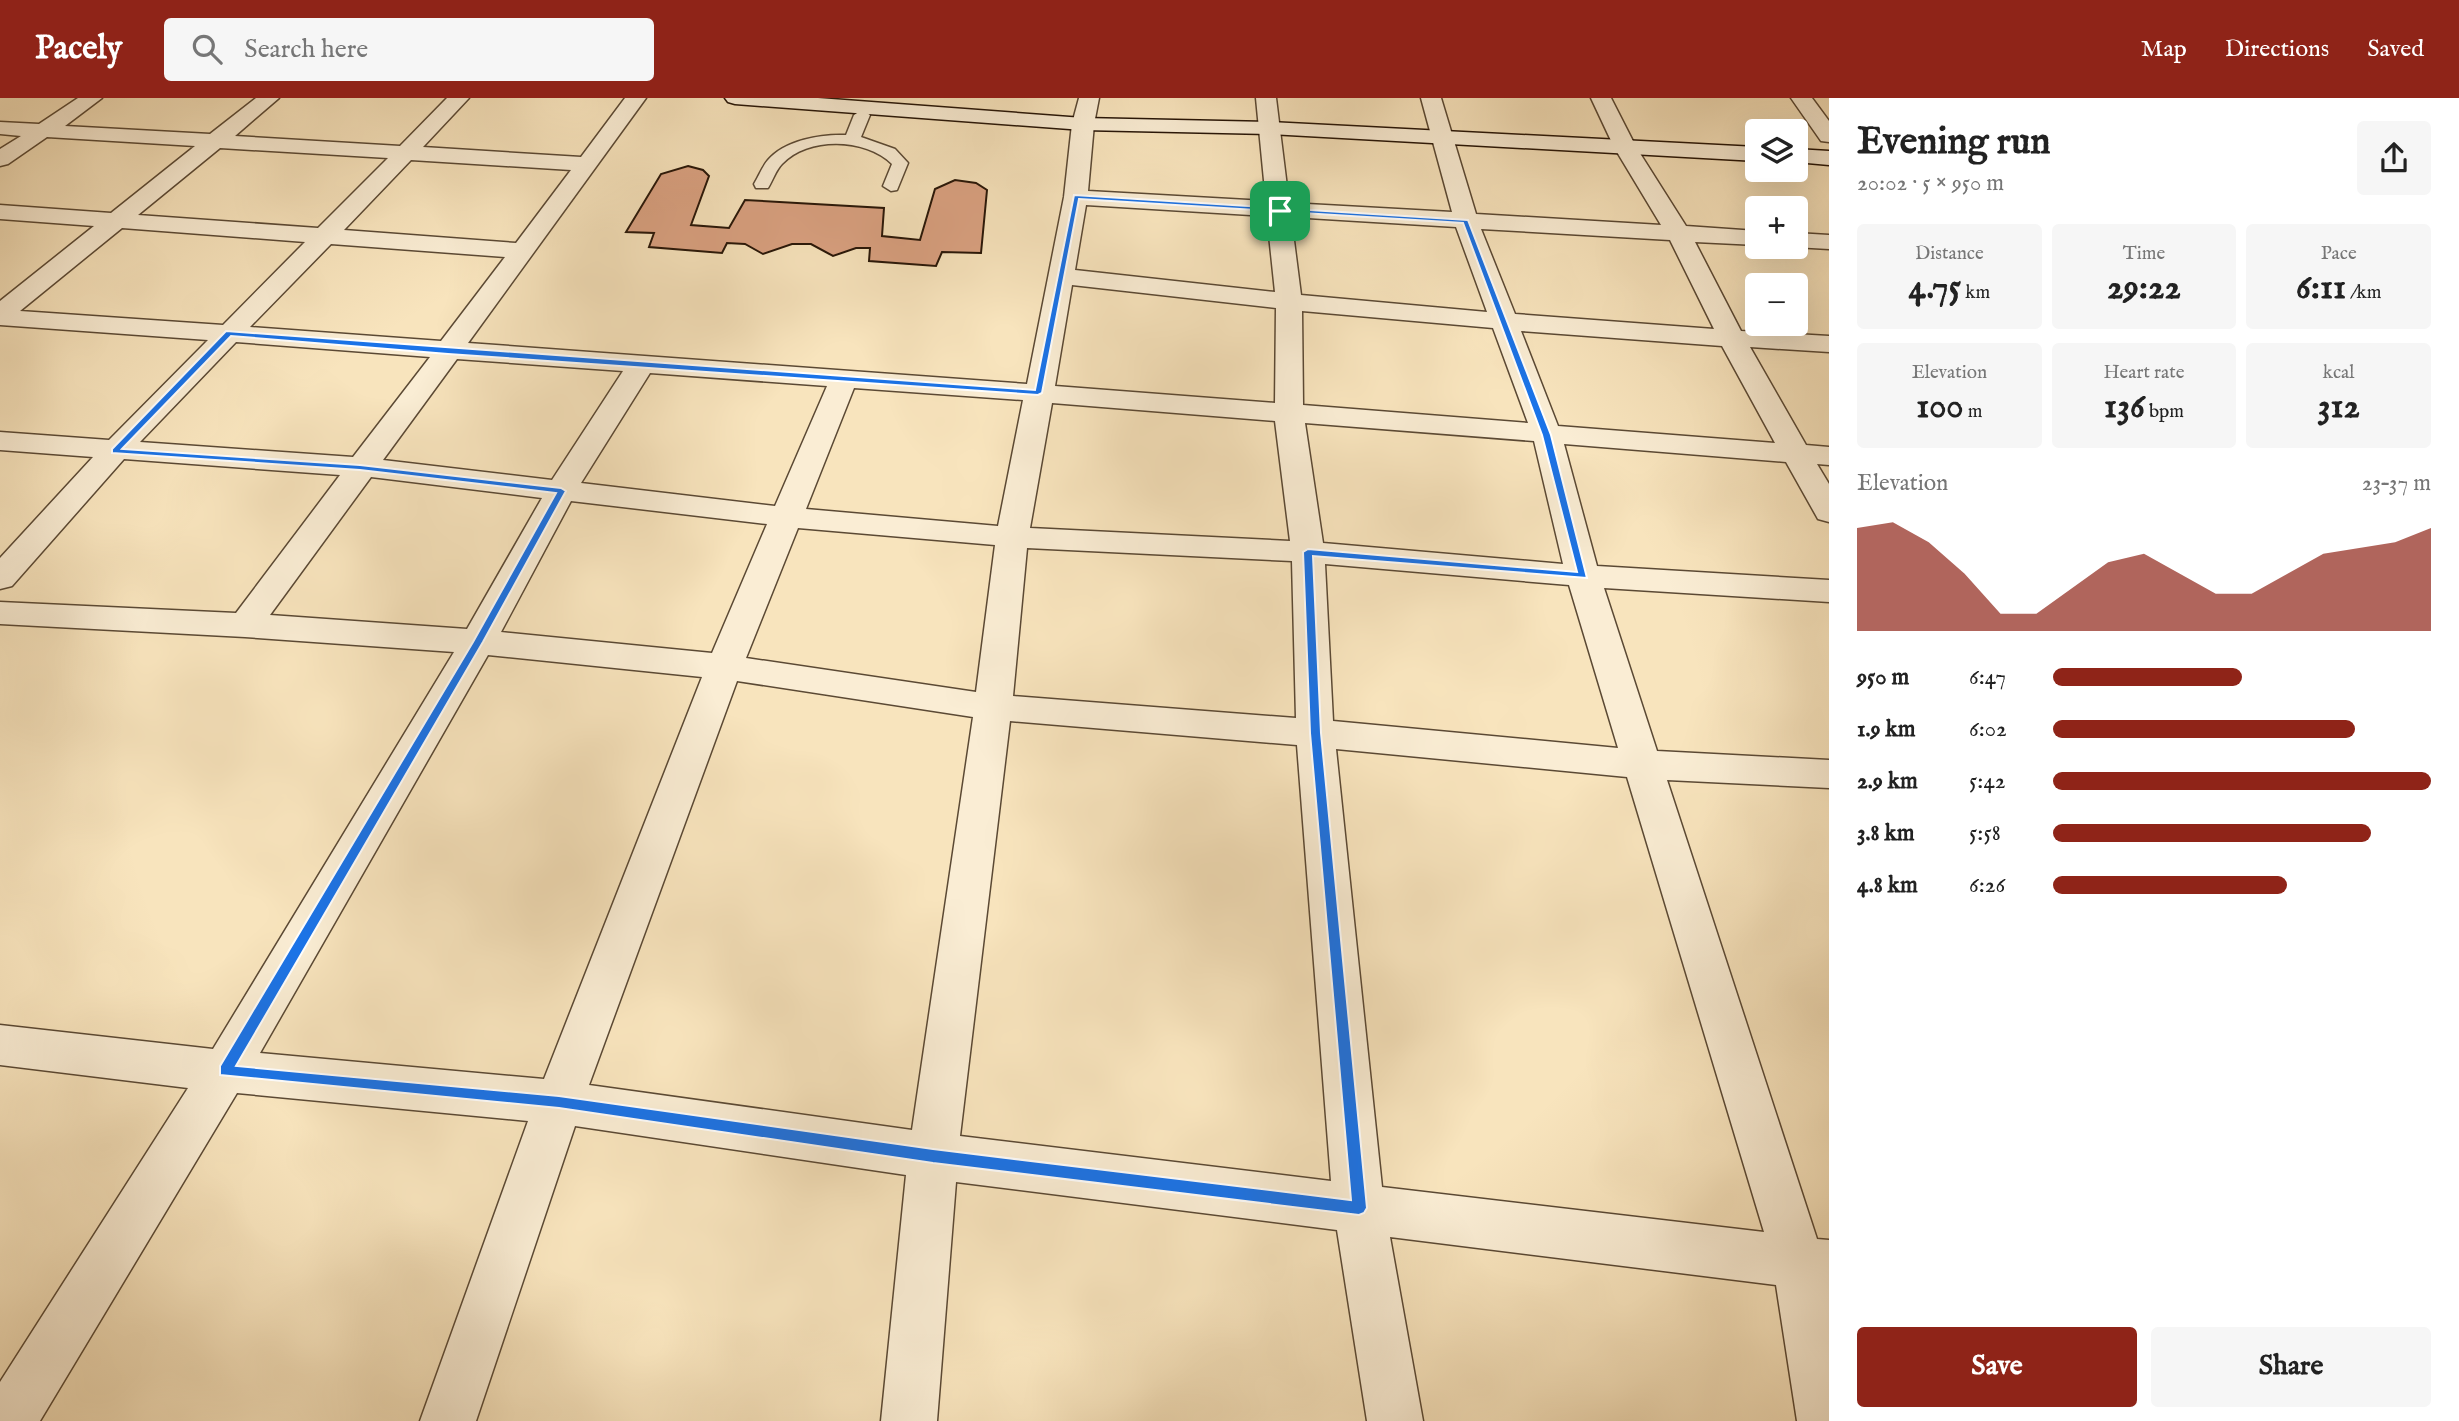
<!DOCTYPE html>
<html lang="en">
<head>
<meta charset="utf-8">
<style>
  :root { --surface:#fff; --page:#f6f6f6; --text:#222; --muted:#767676; --accent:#8f2418 }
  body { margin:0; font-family:"IM FELL English",serif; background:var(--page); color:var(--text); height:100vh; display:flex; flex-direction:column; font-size:26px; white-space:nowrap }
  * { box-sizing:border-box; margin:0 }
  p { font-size:23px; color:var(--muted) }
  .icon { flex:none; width:38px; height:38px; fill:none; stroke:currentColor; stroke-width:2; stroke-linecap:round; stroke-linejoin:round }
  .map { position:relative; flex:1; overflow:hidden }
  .drawer { display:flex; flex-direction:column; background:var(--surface); width:630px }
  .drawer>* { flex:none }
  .fabs { position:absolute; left:1745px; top:21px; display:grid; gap:14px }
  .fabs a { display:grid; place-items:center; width:63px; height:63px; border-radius:7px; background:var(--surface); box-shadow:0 7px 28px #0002; font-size:35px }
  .pin { position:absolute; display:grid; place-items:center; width:60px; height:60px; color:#fff; margin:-30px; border-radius:14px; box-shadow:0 4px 10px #0006 }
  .round { display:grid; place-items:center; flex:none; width:74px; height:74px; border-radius:7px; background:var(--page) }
  .summary { display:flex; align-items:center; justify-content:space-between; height:119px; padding:0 28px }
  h1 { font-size:38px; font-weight:700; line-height:52px }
  .metrics { display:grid; grid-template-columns:repeat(3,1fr); gap:10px; height:119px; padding:7px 28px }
  .metrics div { display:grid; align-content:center; border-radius:7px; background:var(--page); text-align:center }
  .metrics b { font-size:35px; font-weight:700 }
  .metrics small { font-size:19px; font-weight:400 }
  .metrics p { font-size:19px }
  .chart { height:196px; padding:14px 28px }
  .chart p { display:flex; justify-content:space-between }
  .chart svg { width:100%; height:126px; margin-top:7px; fill:var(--accent); opacity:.7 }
  .action { display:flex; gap:14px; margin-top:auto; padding:14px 28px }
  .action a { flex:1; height:80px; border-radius:7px; background:var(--accent); color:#fff; font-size:28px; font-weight:700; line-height:80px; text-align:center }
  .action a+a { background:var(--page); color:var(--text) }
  ul { padding:0 28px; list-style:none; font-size:23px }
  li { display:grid; grid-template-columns:112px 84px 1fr; align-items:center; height:52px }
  li i { height:18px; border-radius:9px; background:var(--accent) }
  header { display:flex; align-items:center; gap:42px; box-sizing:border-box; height:98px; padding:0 35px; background:var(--accent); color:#fff }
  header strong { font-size:33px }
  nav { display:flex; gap:38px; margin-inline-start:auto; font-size:24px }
  .search { width:490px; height:63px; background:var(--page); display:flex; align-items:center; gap:18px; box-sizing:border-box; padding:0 24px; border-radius:7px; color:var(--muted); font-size:26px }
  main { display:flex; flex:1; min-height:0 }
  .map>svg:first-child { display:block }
</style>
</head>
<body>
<header>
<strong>Pacely</strong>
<div class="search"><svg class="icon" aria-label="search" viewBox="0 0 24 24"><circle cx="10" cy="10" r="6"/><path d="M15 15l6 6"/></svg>Search here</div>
<nav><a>Map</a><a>Directions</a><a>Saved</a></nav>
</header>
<main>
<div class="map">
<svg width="1829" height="1323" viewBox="0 0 1829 1323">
  <rect width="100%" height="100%" fill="#f8e4bd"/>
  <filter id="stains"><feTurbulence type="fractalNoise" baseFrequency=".00286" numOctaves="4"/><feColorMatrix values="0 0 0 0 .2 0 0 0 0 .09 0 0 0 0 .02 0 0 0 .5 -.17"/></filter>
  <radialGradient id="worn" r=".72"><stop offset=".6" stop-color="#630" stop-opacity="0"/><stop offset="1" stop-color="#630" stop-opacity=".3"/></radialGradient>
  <path fill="#daa181" stroke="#271507" stroke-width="2" d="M688,68L703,72L709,78L691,127L729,130L745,102L884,110L882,138L920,142L935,91L955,82L976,85L987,92L981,155L942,154L936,168L869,163L870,150H856L833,158L811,146H792L763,156L745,146L727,145L722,155L649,149L654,135L626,134L661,76Z"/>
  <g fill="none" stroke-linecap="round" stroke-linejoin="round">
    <defs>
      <path id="lane" d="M862,12L870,17L861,39L895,51L908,65L897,92L891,93L883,88L892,66C866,40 808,38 782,66C776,72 773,82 768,90H756L754,86C759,78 762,69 768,62C785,42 821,36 846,37L854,17Z"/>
      <path id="street" d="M78,0H102L65,28L210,36L256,0H279L235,38L400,48L447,0H469L423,49L581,59L625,0H646L468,245L1027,286L1064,99L1072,26L1079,0H1099L1094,26L1088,93L1266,103L1256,0H1276L1289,105L1452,114L1421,0H1441L1476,116L1661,127L1614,49L1591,0H1611L1636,49L1686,128L1757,133V147L1695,144L1741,233L1829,238V254L1750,249L1806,347L1829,349V367L1817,366L1829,386V424L1818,421L1786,364L1564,346L1597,468L1829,482V504L1604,490L1657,653L1829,662V690L1667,682L1817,1141L1829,1142V1323H1797L1776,1187L1390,1139L1423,1323H1367L1337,1132L956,1084L937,1323H881L906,1077L575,1028L476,1323H420L528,1023L237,995L40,1323H0V1284L188,990L0,967V927L213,951L454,554L245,539L0,526V504L236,515L340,377L124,361L12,488L0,491V460L93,359L0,352V334L109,342L208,242L0,227V203L94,128L0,121V107L111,115L195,48L47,39L8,66L0,68V51L21,38L0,36V24L39,26ZM220,50L388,60L318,130L138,117ZM411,62L571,72L516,145L344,132ZM1086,107L1267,118L1275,194L1075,172ZM1291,119L1456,129L1487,214L1301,197ZM122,130L305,144L223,227L20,213ZM1481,131L1670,142L1714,231L1515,216ZM331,146L505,159L441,243L250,229ZM1072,187L1276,210L1275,305L1055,288ZM1302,213L1493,230L1528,325L1303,307ZM1521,233L1722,248L1775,345L1558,328ZM236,244L430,259L353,359L140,344ZM457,261L623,273L552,382L383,362ZM650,275L827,288L775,408L581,385ZM854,290L1023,302L998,428L806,411ZM1052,305L1275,323L1290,443L1030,430ZM1305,325L1534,343L1563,466L1323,445ZM371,379L542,400L467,531L270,517ZM571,403L767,426L712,555L501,534ZM798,430L995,447L976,594L746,560ZM1027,450L1292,463L1296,620L1013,598ZM1325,466L1569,487L1618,650L1333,623ZM488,557L702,579L544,981L260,955ZM737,583L973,619L912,1032L589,987ZM1010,623L1297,647L1331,1083L960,1038ZM1336,651L1627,679L1764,1134L1382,1089Z
        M1791,0H1812L1829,23V44L1821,43Z
        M1796,135L1829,137V151L1794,149Z"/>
      <path id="secondary" d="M725,0H818L1083,20L1269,24L1757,49V63L1269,36L1083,32L735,6L728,4Z
        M1796,51L1829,53V67L1796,64Z"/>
    </defs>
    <use href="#lane" stroke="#5b4934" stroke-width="3"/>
    <use href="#street" stroke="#5b4934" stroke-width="3"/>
    <use href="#secondary" stroke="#271507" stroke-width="3"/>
    <use href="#lane" fill="#faedd4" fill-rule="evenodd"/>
    <use href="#street" fill="#faedd4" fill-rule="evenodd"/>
    <use href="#secondary" fill="#faedd4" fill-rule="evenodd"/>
  </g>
  <path fill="#1a73e8" stroke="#fff" stroke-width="2" fill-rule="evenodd" d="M1074,97L1468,122L1551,337L1587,480L1313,458L1321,635L1367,1110L1364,1115L1359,1117L933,1065L559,1010L220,977V968L473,544L556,395L360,372L112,355V351L226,233L1035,292ZM1079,101L1463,125L1542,337L1577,474L1308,451L1303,454L1310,635L1351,1102L933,1051L559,998L236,968L483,544L566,393L561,390L360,367L122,351L231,238L448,256L1038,297L1042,295Z"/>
  <rect width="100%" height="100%" filter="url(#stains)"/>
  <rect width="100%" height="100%" fill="url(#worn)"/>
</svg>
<div class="fabs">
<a><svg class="icon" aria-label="layers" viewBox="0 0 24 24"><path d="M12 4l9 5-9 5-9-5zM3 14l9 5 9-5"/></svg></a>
<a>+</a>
<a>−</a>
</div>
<div class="pin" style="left:1280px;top:113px;background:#1e9e55"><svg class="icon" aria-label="arrive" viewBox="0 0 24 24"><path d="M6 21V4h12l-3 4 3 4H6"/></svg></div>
</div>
<section class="drawer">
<div class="summary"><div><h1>Evening run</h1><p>20:02 · 5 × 950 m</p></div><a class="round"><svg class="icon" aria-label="share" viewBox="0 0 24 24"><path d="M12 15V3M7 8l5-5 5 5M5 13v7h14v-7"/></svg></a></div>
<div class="metrics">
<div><p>Distance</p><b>4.75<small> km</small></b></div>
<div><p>Time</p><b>29:22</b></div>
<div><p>Pace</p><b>6:11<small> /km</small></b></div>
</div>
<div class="metrics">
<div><p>Elevation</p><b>100<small> m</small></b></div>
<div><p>Heart rate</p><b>136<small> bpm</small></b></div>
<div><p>kcal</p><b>312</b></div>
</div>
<div class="chart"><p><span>Elevation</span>23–37 m</p>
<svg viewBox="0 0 160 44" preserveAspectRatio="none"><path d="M0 44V8L10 6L20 13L30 24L40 38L50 38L60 29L70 20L80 17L90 24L100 31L110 31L120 24L130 17L140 15L150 13L160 8V44z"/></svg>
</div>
<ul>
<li><b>950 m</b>6:47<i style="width:50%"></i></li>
<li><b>1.9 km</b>6:02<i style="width:80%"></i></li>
<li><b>2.9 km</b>5:42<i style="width:100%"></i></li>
<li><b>3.8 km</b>5:58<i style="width:84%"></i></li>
<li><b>4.8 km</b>6:26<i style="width:62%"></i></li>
</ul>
<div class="action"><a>Save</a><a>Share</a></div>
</section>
</main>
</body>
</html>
